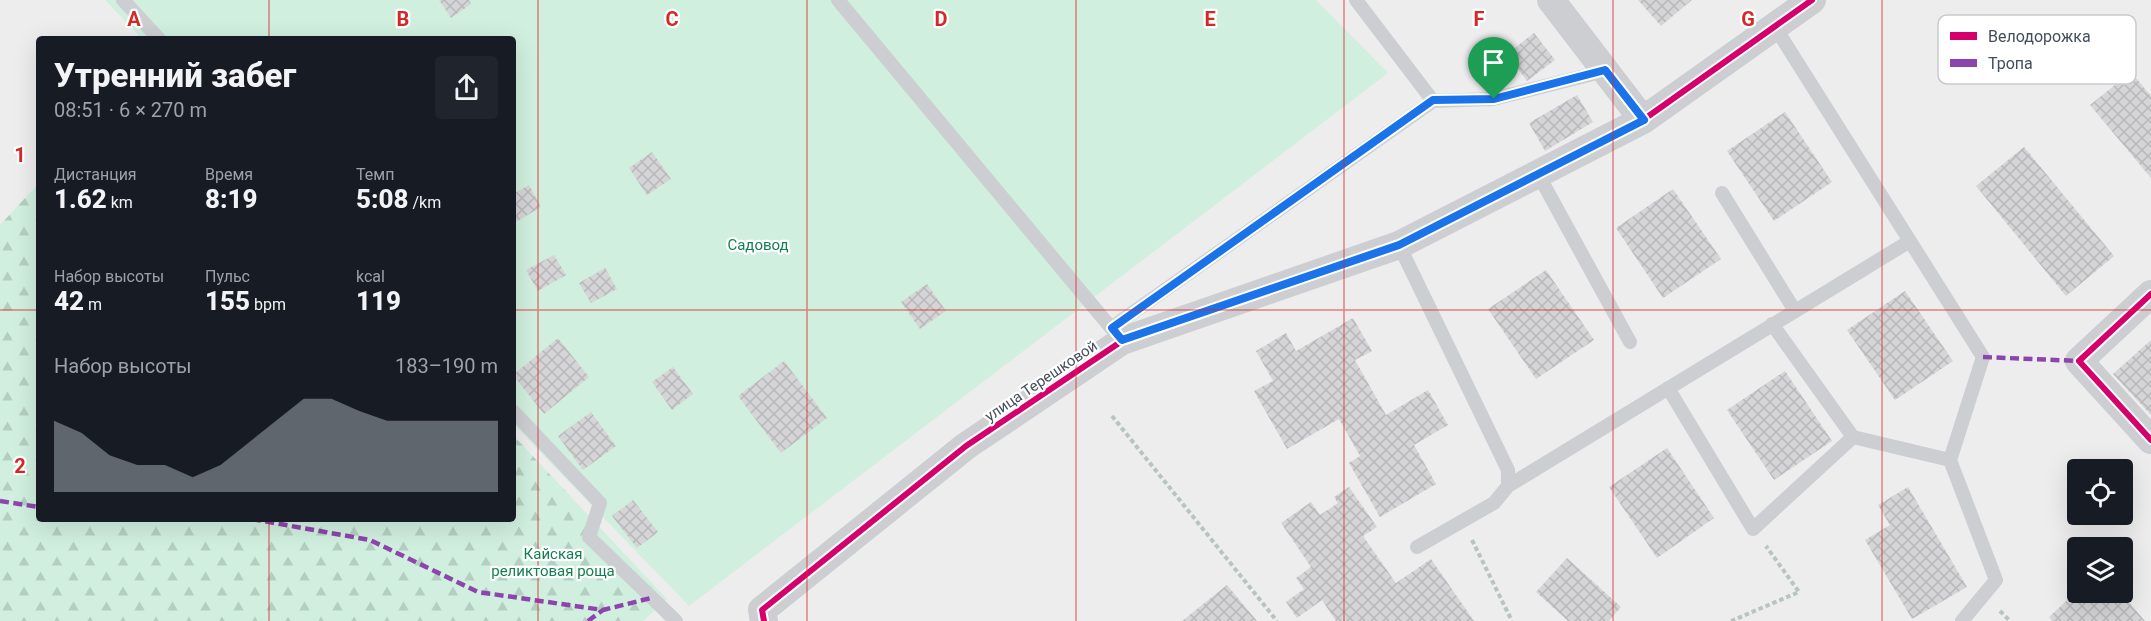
<!DOCTYPE html>
<html lang="ru">
<head>
<meta charset="utf-8">
<style>
  :root { --surface:#171b24; --page:#20242c; --text:#f1f3f6; --muted:#9ea1a6; --accent:#80868e }
  body { margin:0; font-family:Roboto,sans-serif; background:var(--page); color:var(--text); height:100vh; display:flex; flex-direction:column; font-size:22px; white-space:nowrap }
  * { box-sizing:border-box; margin:0 }
  p { font-size:20px; color:var(--muted) }
  .icon { flex:none; width:33px; height:33px; fill:none; stroke:currentColor; stroke-width:2; stroke-linecap:round; stroke-linejoin:round }
  .map { position:relative; flex:1; overflow:hidden }
  .sheet { position:absolute; left:36px; top:36px; width:480px; height:486px; display:flex; flex-direction:column; background:var(--surface); border-radius:6px; box-shadow:0 6px 24px #0002 }
  .sheet>* { flex:none }
  .fabs { position:absolute; left:2067px; top:459px; display:grid; gap:12px }
  .fabs a { display:grid; place-items:center; width:66px; height:66px; border-radius:6px; background:var(--surface); box-shadow:0 6px 24px #0002; font-size:30px }
  .pin { position:absolute; display:grid; place-items:center; width:51px; height:51px; color:#fff; margin:-62px -26px; border-radius:50% 50% 50% 0; rotate:-45deg; box-shadow:0 0 6px #0007 }
  .pin .icon { rotate:45deg }
  .round { display:grid; place-items:center; flex:none; width:63px; height:63px; border-radius:6px; background:var(--page) }
  .head { display:flex; align-items:center; justify-content:space-between; height:102px; padding:0 18px }
  h1 { font-size:33px; font-weight:800; line-height:45px }
  .figures { display:grid; grid-template-columns:repeat(3,1fr); gap:9px; height:102px; padding:6px 18px }
  .figures div { display:grid; align-content:center }
  .figures b { font-size:26px; font-weight:800 }
  .figures small { font-size:16px; font-weight:400 }
  .figures p { font-size:16px }
  .chart { height:168px; padding:12px 18px }
  .chart p { display:flex; justify-content:space-between }
  .chart svg { width:100%; height:108px; margin-top:6px; fill:var(--accent); opacity:.7 }
  .map>svg:first-child { display:block }
</style>
</head>
<body>
<div class="map">
<svg width="2151" height="621" viewBox="0 0 2151 621">
  <defs>
    <pattern id="forest-firs" width="22" height="20" patternUnits="userSpaceOnUse" patternTransform="scale(1.5)"><rect width="22" height="20" fill="#d0efde"/><path d="M5 1l3.5 6h-7zM16 11l3.5 6h-7z" fill="#b4cfc1"/></pattern>
    <pattern id="building-cross-hatch" width="8" height="8" patternUnits="userSpaceOnUse" patternTransform="scale(1.5)"><rect width="8" height="8" fill="#d5d5d7"/><path d="M0 0l8 8M0 8l8-8" fill="none" stroke="#b8b8bb"/></pattern>
  </defs>
  <rect width="100%" height="100%" fill="#eeeded"/>
  <path fill="url(#forest-firs)" d="M39,183V519H513V435L667,599L643,621H0V225Z"/>
  <path fill="#d0efde" d="M105,0H1316L1388,73L689,606L513,424V39H142Z"/>
  <path fill="url(#building-cross-hatch)" d="M439,0H469L471,4L451,18Z
    M1638,0H1692L1661,26Z
    M1534,33L1555,60L1527,81L1507,54Z
    M2131,72L2151,96V178L2090,105Z
    M1577,95L1593,122L1545,151L1529,123Z
    M1785,112L1832,182L1774,221L1727,151Z
    M2024,147L2114,256L2066,296L1976,186Z
    M652,152L671,179L647,195L629,168Z
    M529,185L541,207L516,222L513,216V194Z
    M1673,189L1721,259L1663,298L1616,228Z
    M554,255L566,275L538,291L526,270Z
    M605,268L617,289L591,303L579,283Z
    M1546,270L1594,340L1536,379L1488,309Z
    M927,284L946,311L920,329L901,302Z
    M1905,291L1953,361L1895,400L1847,330Z
    M1353,318L1372,351L1355,360L1386,415L1428,390L1448,425L1414,445L1436,484L1380,517L1349,463L1360,456L1339,419L1287,449L1254,391L1273,381L1256,351L1286,333L1296,351Z
    M558,338L589,377L544,414L513,375Z
    M2151,340V415L2113,374Z
    M784,361L827,418L781,453L738,396Z
    M673,367L693,394L672,410L652,382Z
    M1785,371L1832,441L1774,480L1727,410Z
    M591,412L616,446L583,470L558,436Z
    M1667,448L1714,518L1657,558L1609,487Z
    M1349,487L1377,527L1363,536L1396,583L1431,559L1474,621H1336L1322,600L1297,618L1286,602L1304,589L1296,578L1311,567L1281,523L1311,502L1320,515L1338,503L1334,497Z
    M1908,487L1967,587L1912,619L1865,540L1890,525L1878,505Z
    M633,500L658,532L637,548L612,516Z
    M1567,558L1621,607L1609,621H1568L1536,592Z
    M1227,585L1257,621H1182Z
    M2076,592H2120L2145,621H2052L2049,617Z"/>
  <g fill="none" stroke-linecap="round" stroke-linejoin="round">
    <path stroke="#b7c4c1" stroke-width="4" stroke-dasharray="4.5 3" stroke-linecap="butt" d="M1112,416L1277,621
      M1472,540L1512,621
      M2000,611L2010,621
      M1731,621L1799,592L1766,546"/>
    <path stroke="#ccced1" stroke-width="14" d="M123,0L159,39
      M838,0L1122,341
      M1356,0L1433,101L1493,99L1605,71
      M1775,27L1983,357L1950,460L1996,580L1962,621
      M1538,174L1630,342
      M1722,193L1795,311
      M1399,245L1508,470V486L1494,503L1417,547
      M1772,324L1853,437
      M1111,328L1433,101
      M1668,388L1753,529L1853,437L1950,460
      M513,411L600,503L589,537L676,621
      M1508,486L1910,241"/>
    <path stroke="#ccced1" stroke-width="28" d="M1551,0L1643,120
      M2151,294L2079,361L2151,440
      M764,621L762,610L966,446L1122,341L1399,245L1643,120L1812,0"/>
    <path stroke="#8e44ad" stroke-width="4.5" stroke-dasharray="9 4.5" stroke-linecap="butt" d="M1983,357L2079,361
      M0,501L39,507
      M252,519L370,540L478,592L603,610L651,598
      M588,621L603,610"/>
    <defs>
      <path id="cycleway" d="M2151,294L2079,361L2151,440
        M764,621L762,610L966,446L1122,341L1399,245L1643,120L1812,0"/>
    </defs>
    <use href="#cycleway" stroke="#fff" stroke-width="10"/>
    <use href="#cycleway" stroke="#d6006c" stroke-width="6"/>
  </g>
  <g fill="none" stroke-linecap="round" stroke-linejoin="round">
    <defs>
      <path id="route" d="M1605,70L1644,120L1399,245L1122,340L1112,328L1433,100L1494,99Z"/>
    </defs>
    <use href="#route" stroke="#fff" stroke-width="12"/>
    <use href="#route" stroke="#1a73e8" stroke-width="8"/>
  </g>
  <path fill="none" stroke="#d62828" stroke-width="1.5" stroke-opacity="0.55" d="M269,0V39M538,0V621M807,0V621M1076,0V621M1344,0V621M1613,0V621M1882,0V621M0,310H39M513,310H2151M269,519V621"/>
  <g text-anchor="middle" stroke-width="4.5" stroke-linejoin="round" paint-order="stroke">
    <g font-size="15" fill="#127f50" stroke="#fff">
      <text x="758" y="250">Садовод</text>
      <text x="553" y="559">Кайская<tspan x="553" dy="17">реликтовая роща</tspan></text>
    </g>
    <g font-size="15" fill="#444e5b" stroke="#fff">
      <text transform="translate(1041 381) rotate(-34)" y="5">улица Терешковой</text>
    </g>
  </g>
  <rect x="1938" y="15" width="198" height="69" rx="9" fill="#fff" stroke="#c7cace" stroke-width="1.5"/>
  <rect x="1950" y="32" width="27" height="8" fill="#d6006c"/>
  <rect x="1950" y="59" width="27" height="8" fill="#8e44ad"/>
  <g font-size="16" fill="#444e5b">
    <text x="1988" y="42">Велодорожка</text>
    <text x="1988" y="69">Тропа</text>
  </g>
  <g font-size="20" text-anchor="middle" font-weight="bold" fill="#d62828" stroke="#fff" stroke-width="4.5" stroke-linejoin="round" paint-order="stroke">
    <text x="134" y="26">A</text>
    <text x="403" y="26">B</text>
    <text x="672" y="26">C</text>
    <text x="941" y="26">D</text>
    <text x="1210" y="26">E</text>
    <text x="1479" y="26">F</text>
    <text x="1748" y="26">G</text>
    <text x="20" y="162">1</text>
    <text x="20" y="473">2</text>
  </g>
</svg>
<div class="fabs">
<a><svg class="icon" aria-label="locate" viewBox="0 0 24 24"><circle cx="12" cy="12" r="6"/><path d="M12 2v4M12 18v4M2 12h4M18 12h4"/></svg></a>
<a><svg class="icon" aria-label="layers" viewBox="0 0 24 24"><path d="M12 4l9 5-9 5-9-5zM3 14l9 5 9-5"/></svg></a>
</div>
<div class="pin" style="left:1494px;top:99px;background:#1e9e55"><svg class="icon" aria-label="arrive" viewBox="0 0 24 24"><path d="M6 21V4h12l-3 4 3 4H6"/></svg></div>
<section class="sheet">
<div class="head"><div><h1>Утренний забег</h1><p>08:51 · 6 × 270 m</p></div><a class="round"><svg class="icon" aria-label="share" viewBox="0 0 24 24"><path d="M12 15V3M7 8l5-5 5 5M5 13v7h14v-7"/></svg></a></div>
<div class="figures">
<div><p>Дистанция</p><b>1.62<small> km</small></b></div>
<div><p>Время</p><b>8:19</b></div>
<div><p>Темп</p><b>5:08<small> /km</small></b></div>
</div>
<div class="figures">
<div><p>Набор высоты</p><b>42<small> m</small></b></div>
<div><p>Пульс</p><b>155<small> bpm</small></b></div>
<div><p>kcal</p><b>119</b></div>
</div>
<div class="chart"><p><span>Набор высоты</span>183–190 m</p>
<svg viewBox="0 0 160 44" preserveAspectRatio="none"><path d="M0 44V15L10 20L20 29L30 33L40 33L50 38L60 33L70 24L80 15L90 6L100 6L110 11L120 15L130 15L140 15L150 15L160 15V44z"/></svg>
</div>
</section>
</div>
</body>
</html>
